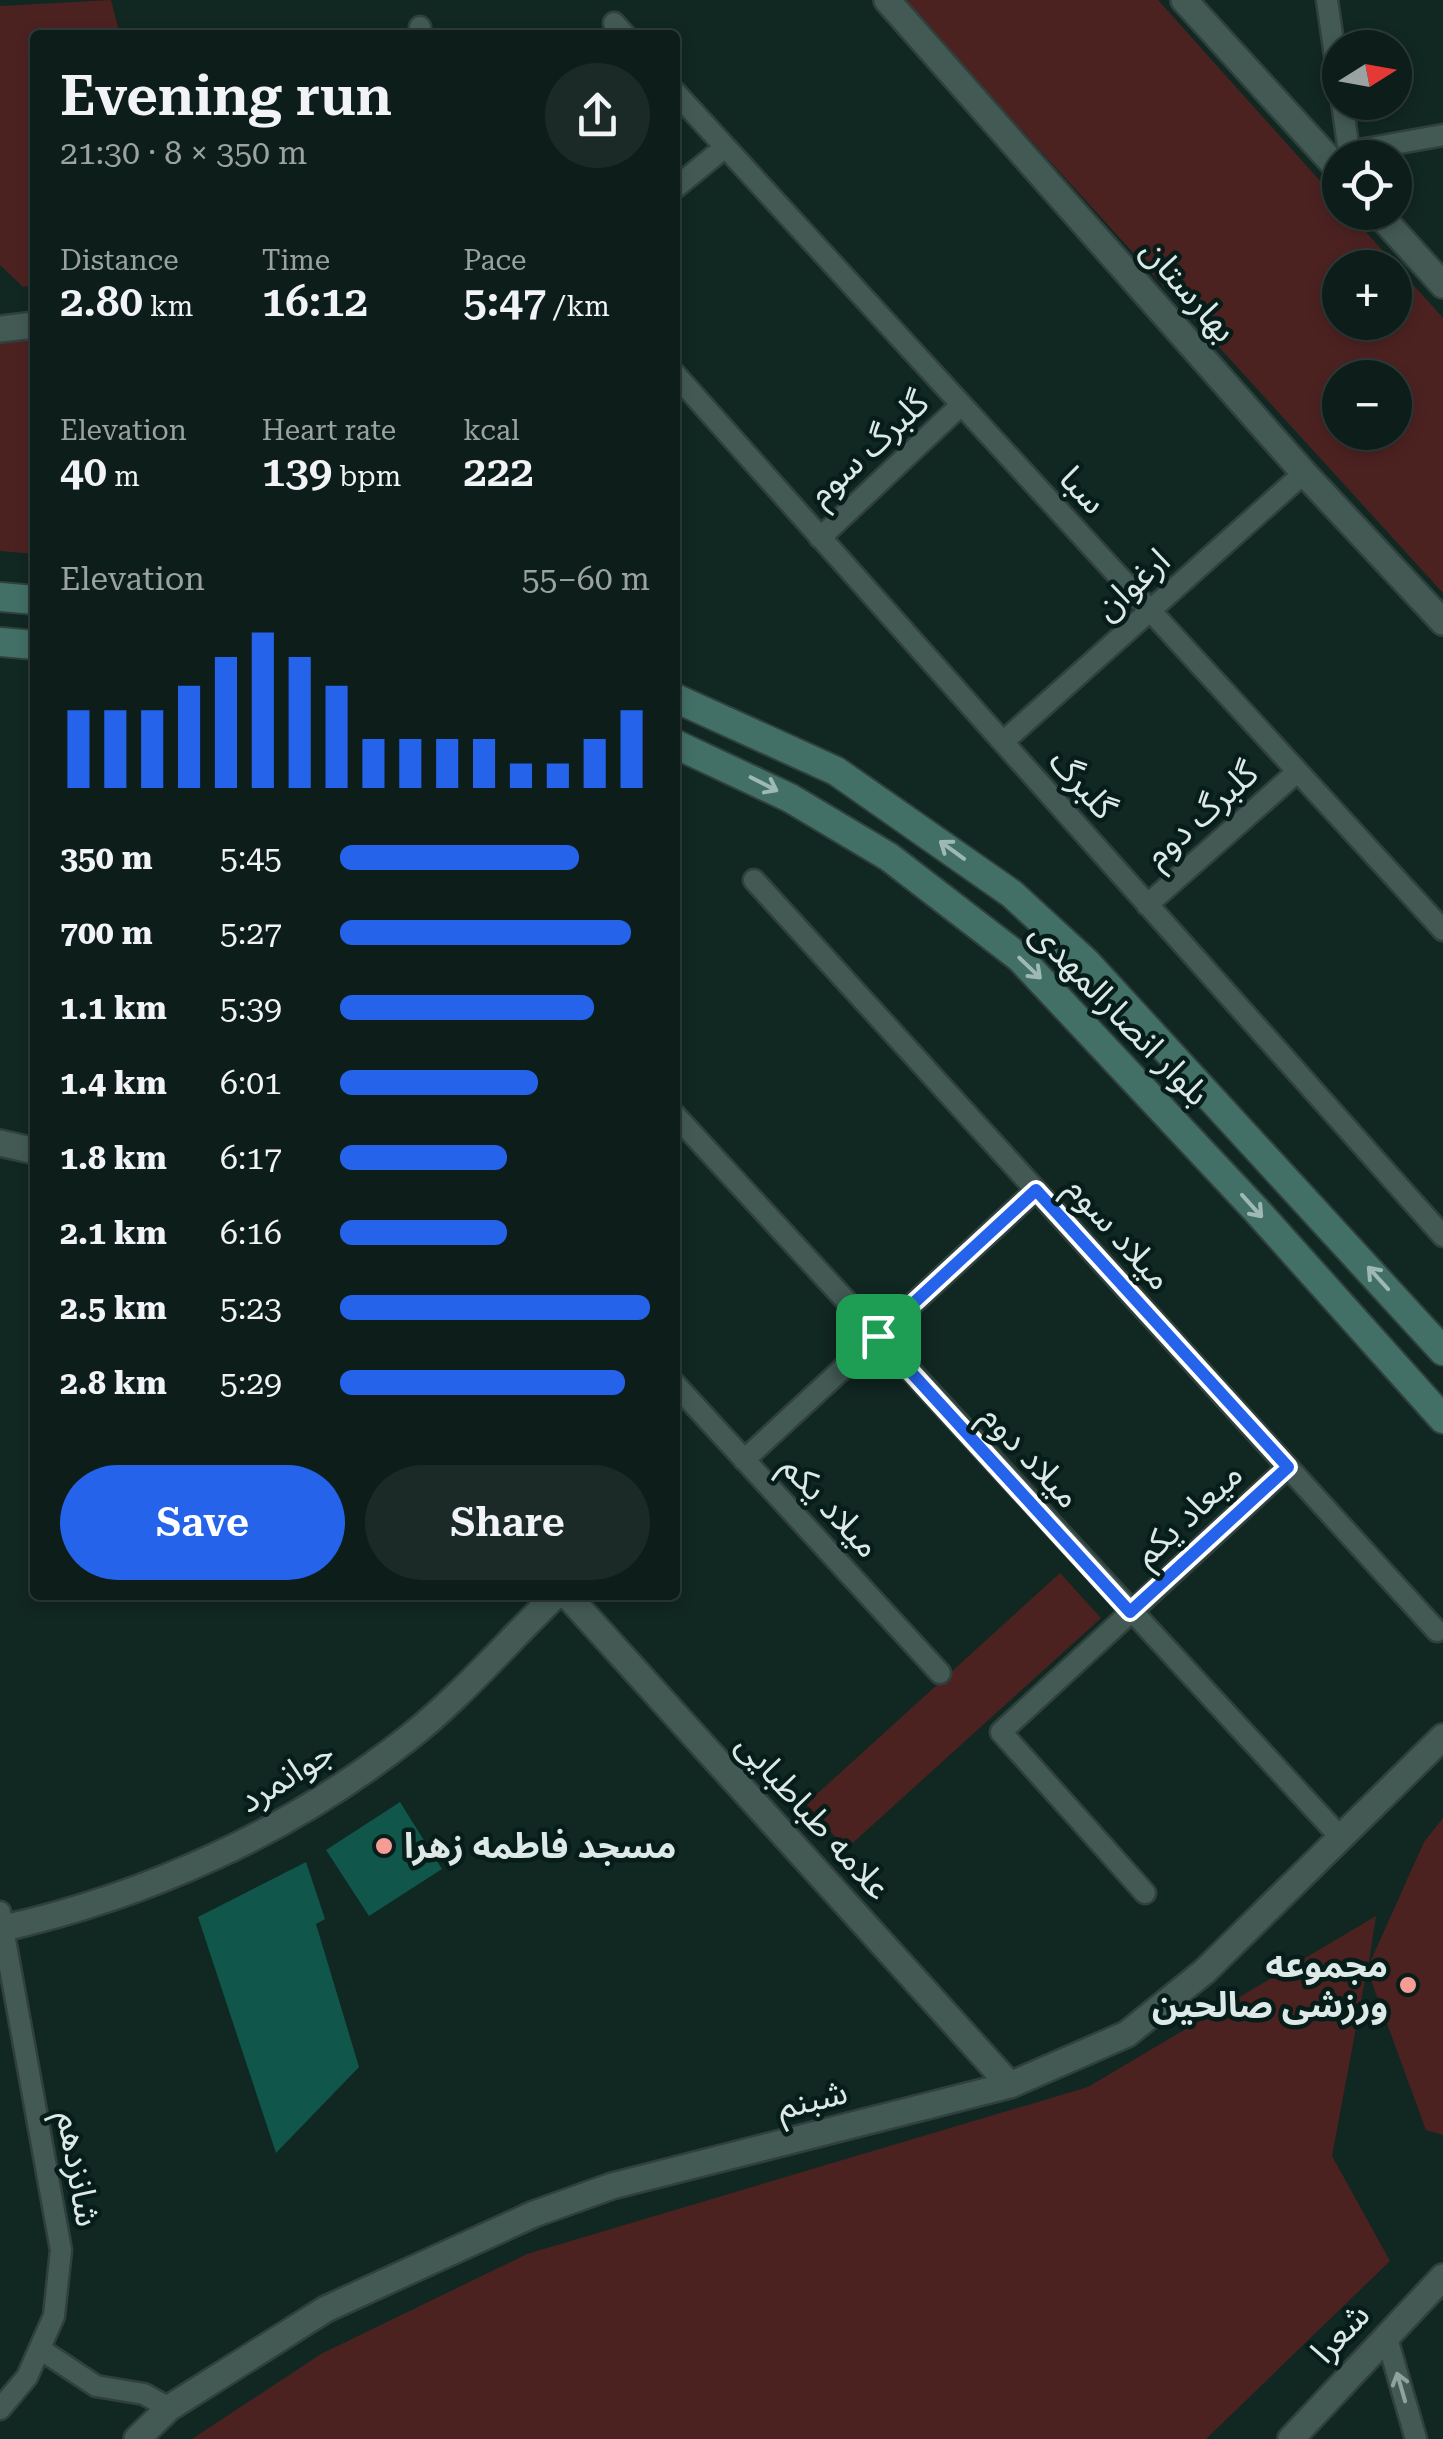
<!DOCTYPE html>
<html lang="en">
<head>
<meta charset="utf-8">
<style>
  :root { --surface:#0d1d1a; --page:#1b2a27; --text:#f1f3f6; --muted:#9aa2a2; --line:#2d3b39; --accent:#2563eb }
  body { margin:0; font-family:"Roboto Serif","Noto Sans Arabic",serif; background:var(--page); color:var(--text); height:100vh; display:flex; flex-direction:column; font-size:38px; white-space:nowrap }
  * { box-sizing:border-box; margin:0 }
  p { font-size:32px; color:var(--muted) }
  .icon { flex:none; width:55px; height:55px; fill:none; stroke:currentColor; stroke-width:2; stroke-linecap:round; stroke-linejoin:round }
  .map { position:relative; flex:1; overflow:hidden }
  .details { position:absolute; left:30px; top:30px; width:650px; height:1570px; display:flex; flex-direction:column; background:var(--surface); border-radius:10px; box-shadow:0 5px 15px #0003,0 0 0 2px var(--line) }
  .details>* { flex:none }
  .needle { width:65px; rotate:79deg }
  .tools { position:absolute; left:1322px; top:30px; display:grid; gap:20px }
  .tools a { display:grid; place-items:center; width:90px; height:90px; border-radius:50%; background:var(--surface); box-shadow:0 5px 15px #0003,0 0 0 2px var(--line); font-size:50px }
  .pin { position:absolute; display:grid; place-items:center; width:85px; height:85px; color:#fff; margin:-42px; border-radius:20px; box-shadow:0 5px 15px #0006 }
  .round { display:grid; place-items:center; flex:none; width:105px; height:105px; border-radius:52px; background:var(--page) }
  .overview { display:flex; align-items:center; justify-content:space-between; height:170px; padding:0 30px }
  h1 { font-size:55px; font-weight:600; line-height:75px }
  .stats { display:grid; grid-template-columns:repeat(3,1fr); gap:15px; height:170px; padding:10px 30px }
  .stats div { display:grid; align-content:center }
  .stats b { font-size:42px; font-weight:600 }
  .stats small { font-size:28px; font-weight:400 }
  .stats p { font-size:28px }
  .chart { height:280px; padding:20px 30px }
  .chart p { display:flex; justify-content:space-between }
  .chart svg { width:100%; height:180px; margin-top:10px; stroke:var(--accent); stroke-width:6 }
  .cta { display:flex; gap:20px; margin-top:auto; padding:20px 30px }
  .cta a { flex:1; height:115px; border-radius:60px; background:var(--accent); color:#fff; font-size:40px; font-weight:600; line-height:115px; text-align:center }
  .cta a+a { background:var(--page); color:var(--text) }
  ul { padding:0 30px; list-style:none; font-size:32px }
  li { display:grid; grid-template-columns:160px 120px 1fr; align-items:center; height:75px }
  li i { height:25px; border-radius:12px; background:var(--accent) }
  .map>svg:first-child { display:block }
</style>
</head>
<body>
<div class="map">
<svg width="1443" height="2439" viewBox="0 0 1443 2439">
  <rect width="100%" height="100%" fill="#112722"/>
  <path fill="#4c2221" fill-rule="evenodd" d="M111,0L120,35H35V285L23,287L0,265V6Z
    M903,0H1158L1340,203V212L1349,213L1443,318V593ZM1340,268H1395V322H1340ZM1340,378H1395V432H1340Z
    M35,339V554L0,551V342Z
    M1060,1573L1101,1618L846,1849L806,1804Z
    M1443,1818V2135L1426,2130L1367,1969L1332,2156L1390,2261L1206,2439H192L321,2354L527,2254L1088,2087L1376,1916L1368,1967L1424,1842Z"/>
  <path fill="#10564a" d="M400,1802L442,1869L369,1916L326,1850Z
    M306,1862L325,1919L316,1924L359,2067L276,2153L198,1917Z"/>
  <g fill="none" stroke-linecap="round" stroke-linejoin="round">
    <defs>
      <path id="minor" d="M1327,0L1340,90
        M614,23L625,35
        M420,27V35
        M675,92L1443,930
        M1342,102L1349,152L1443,135
        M675,188L724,148
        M675,374L1443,1236
        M820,538L961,405
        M1003,742L1304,473
        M754,880L1437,1631
        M1147,905L1297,772
        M675,1115L1342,1839
        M675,1384L940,1673
        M744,1460L1036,1190
        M1145,1893L1001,1732L1288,1467
        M0,1912L61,2250L54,2316L27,2377L0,2409
        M1386,2335L1416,2439
        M40,2349L96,2386L144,2394L169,2408"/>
      <path id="tertiary" d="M887,0L1304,473L1443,622
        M1184,0L1340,171
        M1377,212L1443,285
        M0,329L35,325
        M0,1143L35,1151
        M567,1595L1010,2085
        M0,1929C147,1896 289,1832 407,1739C461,1697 507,1642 556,1595
        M137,2439L169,2408L326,2309L534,2214L612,2186L1010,2085L1127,2034L1205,1971L1443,1737
        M1291,2439L1443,2277"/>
      <path id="secondary" d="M0,597L35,600
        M0,642L35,645
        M675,698L836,771L1012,894L1086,962L1443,1351
        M675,744L790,798L889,857L1020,958L1257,1211L1443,1419"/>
    </defs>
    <use href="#minor" stroke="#30403c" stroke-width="25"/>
    <use href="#tertiary" stroke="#30403c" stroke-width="30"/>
    <use href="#secondary" stroke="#30403c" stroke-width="32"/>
    <use href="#minor" stroke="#435a54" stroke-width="20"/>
    <use href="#tertiary" stroke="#435a54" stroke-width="25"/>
    <use href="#secondary" stroke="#427066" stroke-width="28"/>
  </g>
  <defs><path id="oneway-shaft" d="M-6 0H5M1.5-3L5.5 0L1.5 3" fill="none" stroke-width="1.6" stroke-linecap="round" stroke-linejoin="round" transform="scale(2.5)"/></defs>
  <g stroke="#9eb9b3">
    <use href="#oneway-shaft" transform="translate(764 784) rotate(27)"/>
    <use href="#oneway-shaft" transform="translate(952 850) rotate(-144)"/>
    <use href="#oneway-shaft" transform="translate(1030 968) rotate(44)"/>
    <use href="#oneway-shaft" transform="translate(1252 1206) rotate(48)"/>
    <use href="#oneway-shaft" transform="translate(1378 1278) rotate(-132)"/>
  </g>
  <use stroke="#90a29d" href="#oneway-shaft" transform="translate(1401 2387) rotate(-106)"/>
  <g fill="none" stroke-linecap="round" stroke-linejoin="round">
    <defs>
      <path id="route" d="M1036,1190L1288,1467L1130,1612L878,1336Z"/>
    </defs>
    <use href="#route" stroke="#fff" stroke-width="20"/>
    <use href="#route" stroke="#2563eb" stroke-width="12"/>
  </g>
  <g fill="#f59c96" stroke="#071d19" stroke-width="4">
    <circle cx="384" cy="1846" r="10"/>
    <circle cx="1408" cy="1985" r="10"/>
  </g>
  <g text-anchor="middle" stroke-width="9" stroke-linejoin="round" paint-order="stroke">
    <g font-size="35" fill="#dce9e6" stroke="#071d19">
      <text transform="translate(1189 290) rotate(49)" y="12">بهارستان</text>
      <text transform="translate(868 448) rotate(-43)" y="12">گلبرگ سوم</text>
      <text transform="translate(1083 490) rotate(47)" y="12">سبا</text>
      <text transform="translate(1132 584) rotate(-42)" y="12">ارغوان</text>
      <text transform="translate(1083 784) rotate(48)" y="12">گلبرگ</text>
      <text transform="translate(1201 814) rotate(-42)" y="12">گلبرگ دوم</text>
      <text transform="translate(1120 1013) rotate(46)" y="12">بلوار انصارالمهدی</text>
      <text transform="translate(1119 1233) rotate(48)" y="12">میلاد سوم</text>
      <text transform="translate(1031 1456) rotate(47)" y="12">میلاد دوم</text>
      <text transform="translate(831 1506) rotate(47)" y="12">میلاد یکم</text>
      <text transform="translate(1188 1514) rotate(-43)" y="12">میعاد یکم</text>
      <text transform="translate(286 1776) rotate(-32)" y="12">جوانمرد</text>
      <text transform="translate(814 1816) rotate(48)" y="12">علامه طباطبایی</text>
      <text transform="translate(812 2099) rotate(-14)" y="12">شبنم</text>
      <text transform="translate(79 2169) rotate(80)" y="12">شانزدهم</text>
      <text transform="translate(1340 2333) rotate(-47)" y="12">شعرا</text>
    </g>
    <g font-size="35" font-weight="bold" fill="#dce9e6" stroke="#071d19" text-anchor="start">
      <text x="404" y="1858">مسجد فاطمه زهرا</text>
      <text x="1388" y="1977" text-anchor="end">مجموعه<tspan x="1388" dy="40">ورزشی صالحین</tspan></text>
    </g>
  </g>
</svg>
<div class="tools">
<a><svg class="needle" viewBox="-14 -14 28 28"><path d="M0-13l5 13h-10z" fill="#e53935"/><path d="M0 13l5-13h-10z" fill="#9aa2a2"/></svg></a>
<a><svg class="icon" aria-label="locate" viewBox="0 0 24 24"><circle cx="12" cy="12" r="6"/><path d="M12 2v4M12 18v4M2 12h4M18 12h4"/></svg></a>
<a>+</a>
<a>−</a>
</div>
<div class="pin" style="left:878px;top:1336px;background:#1e9e55"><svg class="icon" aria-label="arrive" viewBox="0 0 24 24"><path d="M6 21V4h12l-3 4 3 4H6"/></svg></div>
<section class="details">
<div class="overview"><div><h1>Evening run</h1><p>21:30 · 8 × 350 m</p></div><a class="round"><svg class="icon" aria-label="share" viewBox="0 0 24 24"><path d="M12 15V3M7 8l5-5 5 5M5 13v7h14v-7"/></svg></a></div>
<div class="stats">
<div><p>Distance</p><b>2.80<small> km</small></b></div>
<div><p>Time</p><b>16:12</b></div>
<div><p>Pace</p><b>5:47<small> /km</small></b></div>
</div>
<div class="stats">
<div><p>Elevation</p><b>40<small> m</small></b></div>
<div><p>Heart rate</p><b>139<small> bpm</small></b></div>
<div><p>kcal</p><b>222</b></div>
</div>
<div class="chart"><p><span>Elevation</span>55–60 m</p>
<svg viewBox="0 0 160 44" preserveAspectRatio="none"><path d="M5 44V25M15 44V25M25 44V25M35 44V19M45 44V12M55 44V6M65 44V12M75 44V19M85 44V32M95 44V32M105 44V32M115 44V32M125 44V38M135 44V38M145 44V32M155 44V25"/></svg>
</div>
<ul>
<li><b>350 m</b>5:45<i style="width:77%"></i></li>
<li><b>700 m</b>5:27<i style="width:94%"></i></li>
<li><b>1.1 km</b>5:39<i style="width:82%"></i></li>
<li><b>1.4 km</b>6:01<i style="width:64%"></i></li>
<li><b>1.8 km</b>6:17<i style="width:54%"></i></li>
<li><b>2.1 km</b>6:16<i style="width:54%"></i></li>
<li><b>2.5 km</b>5:23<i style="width:100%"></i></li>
<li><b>2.8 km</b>5:29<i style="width:92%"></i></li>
</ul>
<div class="cta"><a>Save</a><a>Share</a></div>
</section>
</div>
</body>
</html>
